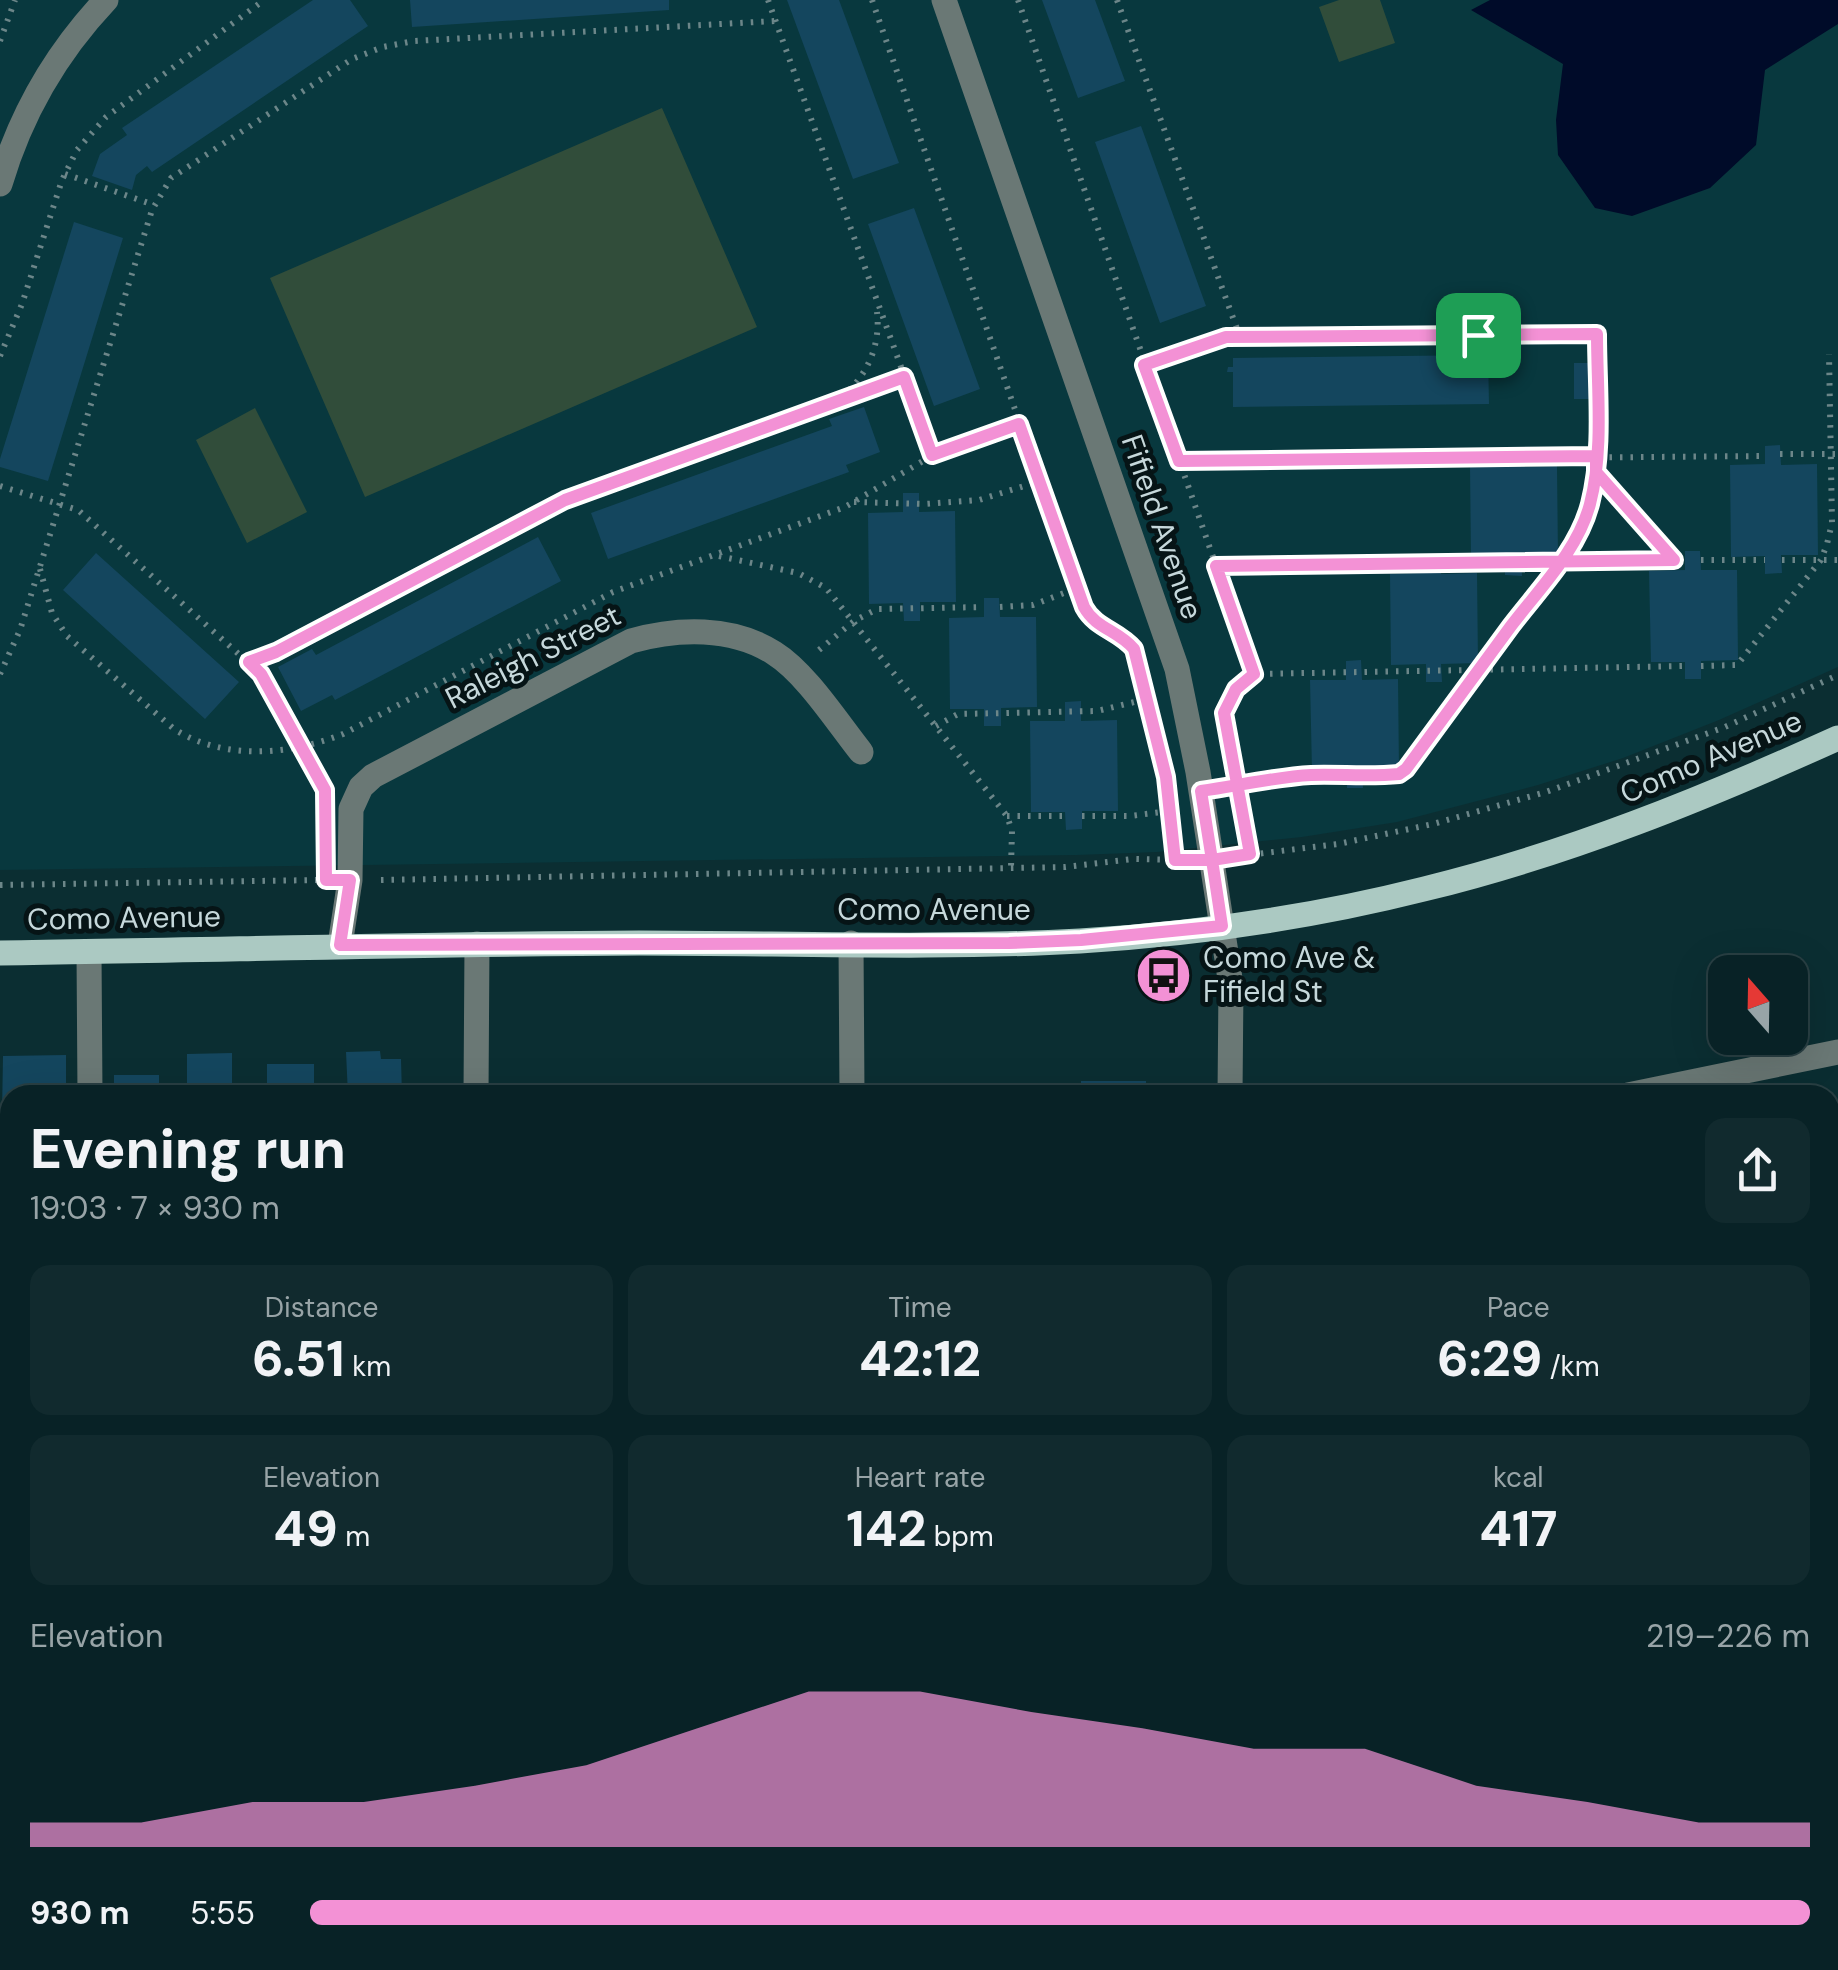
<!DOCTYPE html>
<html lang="en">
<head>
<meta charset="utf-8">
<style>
  :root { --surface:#082226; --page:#112a2e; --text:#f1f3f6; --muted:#98a4a7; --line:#293f43; --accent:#f391d5 }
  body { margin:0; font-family:"DM Sans",sans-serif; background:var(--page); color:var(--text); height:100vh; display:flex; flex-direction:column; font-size:38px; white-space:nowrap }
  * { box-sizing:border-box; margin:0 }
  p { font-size:32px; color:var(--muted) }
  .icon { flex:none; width:55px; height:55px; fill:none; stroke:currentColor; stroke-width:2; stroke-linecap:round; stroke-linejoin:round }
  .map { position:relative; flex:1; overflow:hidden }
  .details { position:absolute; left:0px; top:1085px; width:1840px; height:885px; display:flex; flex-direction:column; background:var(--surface); border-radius:30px 30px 0 0; box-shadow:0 10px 40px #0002,0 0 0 2px var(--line) }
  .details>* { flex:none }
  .needle { width:65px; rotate:340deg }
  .fabs { position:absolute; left:1708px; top:955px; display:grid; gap:20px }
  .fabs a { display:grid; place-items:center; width:100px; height:100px; border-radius:20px; background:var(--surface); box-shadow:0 10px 40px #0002,0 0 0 2px var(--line); font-size:50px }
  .pin { position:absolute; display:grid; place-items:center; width:85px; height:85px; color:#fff; margin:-42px; border-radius:20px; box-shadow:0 5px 15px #0006 }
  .round { display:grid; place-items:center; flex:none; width:105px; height:105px; border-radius:20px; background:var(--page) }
  .head { display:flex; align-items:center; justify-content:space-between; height:170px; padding:0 30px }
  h1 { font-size:55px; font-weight:800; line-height:75px }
  .stats { display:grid; grid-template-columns:repeat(3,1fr); gap:15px; height:170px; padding:10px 30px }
  .stats div { display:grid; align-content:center; border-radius:20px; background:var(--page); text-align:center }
  .stats b { font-size:50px; font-weight:800 }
  .stats small { font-size:28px; font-weight:400 }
  .stats p { font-size:28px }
  .chart { height:280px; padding:20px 30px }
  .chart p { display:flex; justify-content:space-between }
  .chart svg { width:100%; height:180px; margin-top:10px; fill:var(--accent); opacity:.7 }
  ul { padding:0 30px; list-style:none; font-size:32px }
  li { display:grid; grid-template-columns:160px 120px 1fr; align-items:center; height:75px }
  li i { height:25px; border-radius:12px; background:var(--accent) }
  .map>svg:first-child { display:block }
</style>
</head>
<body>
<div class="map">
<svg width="1838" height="1970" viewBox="0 0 1838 1970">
  <rect width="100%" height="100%" fill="#0b2e32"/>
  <path fill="#08383e" d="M0,0H1838V667L1719,720L1623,758L1538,785L1397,822L1302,837L1157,852L1077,855L0,870Z"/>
  <path fill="#314d3a" d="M1339,0H1380L1395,43L1339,62L1319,7Z
    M662,108L757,327L365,497L270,278Z
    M255,408L307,512L247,543L196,440Z"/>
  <path fill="#000b29" d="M1490,0H1838V24L1765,70L1756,145L1710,188L1632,216L1595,208L1558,155L1556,120L1563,64L1471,10Z"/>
  <path fill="#14465e" d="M313,0H350L368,26L152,172L147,166L136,175L132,190L92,176L100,154L127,135L122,128Z
    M410,0H669V10L412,27Z
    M787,0H839L899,163L853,179Z
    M1042,0H1095L1125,81L1078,98Z
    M1141,126L1206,306L1160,323L1095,142Z
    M914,208L980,389L934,406L868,224Z
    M74,222L123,238L48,481L0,467V459Z
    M1488,355L1489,404L1233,407V372H1227L1228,367H1233V358Z
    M1574,363H1593L1592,399H1574Z
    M864,407L880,452L846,465L849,472L608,559L591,513L832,426L829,419Z
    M1780,445L1781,465L1817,464L1818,555H1781L1782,573L1765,574V556L1731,557L1730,465L1765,464V446Z
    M1505,448H1520L1521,467L1557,466L1558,557H1521L1522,576L1505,575V558H1471L1470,467H1505Z
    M903,493H919V512L955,511L956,602H920V621H904L903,603L869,604L868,513L903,512Z
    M538,537L561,581L335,700L332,695L301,711L278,667L312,649L316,655Z
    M1685,551H1700L1701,570H1737L1738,660L1701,661V679H1685V662H1651L1649,571L1685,570Z
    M96,553L239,682L205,719L63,590Z
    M1425,554H1440L1441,574L1477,573L1478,663L1441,664L1442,682H1426V664L1391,665L1390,574L1425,573Z
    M984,598H999L1000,617H1036L1037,707L1001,708V726H984V709H950L949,618L984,617Z
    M1361,660L1362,680L1398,679L1399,770H1362L1363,788H1347L1346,770L1312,771L1310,680H1346V661Z
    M1081,701V721L1117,720L1118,811H1082V829L1066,830L1065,812H1031L1030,721H1065V702Z
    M380,1051L381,1059H401L402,1095H348L346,1052Z
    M232,1053V1095H187V1054Z
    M66,1055V1095H10V1254H4V1228L0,1229L3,1056Z
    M267,1064H314V1095H267Z
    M114,1075H159V1095H114Z
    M1081,1081H1146V1095H1081Z
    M584,1088V1095H535V1089Z
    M1838,1147V1970H1711L1709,1960H1830V1149Z
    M0,1352H10V1391H0Z
    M0,1417H10V1470H0Z
    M834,1960H929L931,1970H795Z
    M978,1960H1274L1276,1970H980Z"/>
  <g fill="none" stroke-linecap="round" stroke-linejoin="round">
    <path stroke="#6c8689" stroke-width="6" stroke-dasharray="2.5 8" stroke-linecap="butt" d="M768,0L933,455
      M872,0L1084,607C1097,630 1122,630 1135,653
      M1018,0L1254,674
      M1117,0L1240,337L1597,334L1595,473L1582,529L1406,769L1393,775L1310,776L1232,786
      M0,41L15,0
      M65,174L154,205
      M0,356L22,304L62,180L77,150L106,117L264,0
      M1144,365L1226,337H1240
      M841,397C867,377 881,345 877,312
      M1780,454H1838
      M1179,461L1765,456
      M1596,474L1674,560
      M0,486L78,510L261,674L324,789
      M854,502L925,504L979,500L1040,481
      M719,556L798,573L826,588L1007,816L1012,831L1011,867
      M1701,560H1765
      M1782,560H1838
      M1216,566L1685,560
      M40,569L52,613L67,636L174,729C224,761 290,755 343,734L613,592L845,507L933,455L1019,424
      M1000,607L1033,605L1077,588
      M819,650L854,621L877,609L984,607
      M249,662L276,652L565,500L904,377
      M1139,665L1149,706
      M1701,666L1737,665L1821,560L1827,544L1832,523L1829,354
      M0,674L20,630L152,210L171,178L352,59L383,47L414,41L775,21
      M936,726L958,714L1097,711L1147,699
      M1007,816H1066
      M1082,816H1130L1170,811
      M1172,836L1175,860
      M1250,854L1224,713L1235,689L1254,674L1685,666
      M1240,856L1338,844L1433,824L1546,792L1725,727L1838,675
      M381,880L1065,867L1133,859L1183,860
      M0,885L319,880"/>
    <path stroke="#6a7875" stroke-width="25" d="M944,0L1177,669L1198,772L1231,985L1230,1095
      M0,184C21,113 55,54 106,0
      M851,943L852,1095
      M340,945L350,880L351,809L361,787L373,776L631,641C677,628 732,626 774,653C806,673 837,722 861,752
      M89,952L90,1095
      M476,1095L477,944
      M1628,1095L1838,1052
      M98,1960L99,1970
      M414,1970L462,1960"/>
    <path stroke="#abc9c2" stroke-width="25" d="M0,953C213,950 426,944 639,943C786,943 934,949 1080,941C1195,934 1313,917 1424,889C1568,854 1703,799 1838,738"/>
  </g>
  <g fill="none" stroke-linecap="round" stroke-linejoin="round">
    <defs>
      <path id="route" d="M1478,335L1597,334C1597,389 1604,450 1590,504C1578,550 1540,588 1511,626C1476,673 1441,721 1406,769L1399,774C1370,777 1340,774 1311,775C1275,777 1237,786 1201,791L1212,860H1175L1166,777L1134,649C1118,630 1096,629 1084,607L1019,424L932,455L904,377L565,500L276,652L249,662L261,674L325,790L326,880H350L340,945L1009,943L1081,940L1222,926L1212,860L1250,854L1224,713L1236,689L1254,674L1216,566L1674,560L1596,472V456L1179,461L1144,365L1226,337L1478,335"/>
    </defs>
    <use href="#route" stroke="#fff" stroke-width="20"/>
    <use href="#route" stroke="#f391d5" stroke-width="12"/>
  </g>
  <defs>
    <symbol id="bus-disc" viewBox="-11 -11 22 22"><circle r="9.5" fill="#f391d5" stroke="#061416"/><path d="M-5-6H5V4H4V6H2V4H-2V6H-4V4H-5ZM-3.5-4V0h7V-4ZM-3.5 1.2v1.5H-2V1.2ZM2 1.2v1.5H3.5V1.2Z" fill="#111"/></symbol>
  </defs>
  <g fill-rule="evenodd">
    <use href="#bus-disc" x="1132" y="944" width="63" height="63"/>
  </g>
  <g text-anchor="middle" stroke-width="10" stroke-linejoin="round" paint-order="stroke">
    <g font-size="30" fill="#c6d8db" stroke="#061416">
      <text transform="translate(1162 527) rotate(71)" y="10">Fifield Avenue</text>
      <text transform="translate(533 657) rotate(-27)" y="10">Raleigh Street</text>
      <text transform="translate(1711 757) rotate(-23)" y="10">Como Avenue</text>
      <text x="934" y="920">Como Avenue</text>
      <text transform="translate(124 918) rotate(-1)" y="10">Como Avenue</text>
    </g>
    <g font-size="30" fill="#c6d8db" stroke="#061416" text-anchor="start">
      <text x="1203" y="968">Como Ave &amp;<tspan x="1203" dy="34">Fifield St</tspan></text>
    </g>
  </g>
</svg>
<div class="fabs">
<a><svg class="needle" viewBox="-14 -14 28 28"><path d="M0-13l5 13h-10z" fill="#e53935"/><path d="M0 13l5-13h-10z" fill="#98a4a7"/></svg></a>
</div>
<div class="pin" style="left:1478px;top:335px;background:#1e9e55"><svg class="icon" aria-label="arrive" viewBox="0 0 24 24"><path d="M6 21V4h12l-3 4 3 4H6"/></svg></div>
<section class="details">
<div class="head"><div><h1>Evening run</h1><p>19:03 · 7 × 930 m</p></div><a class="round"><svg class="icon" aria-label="share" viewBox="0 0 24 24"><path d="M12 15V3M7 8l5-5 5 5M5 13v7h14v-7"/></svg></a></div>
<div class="stats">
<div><p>Distance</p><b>6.51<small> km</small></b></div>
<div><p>Time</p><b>42:12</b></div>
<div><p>Pace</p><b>6:29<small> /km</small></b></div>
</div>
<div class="stats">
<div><p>Elevation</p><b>49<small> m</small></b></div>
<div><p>Heart rate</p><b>142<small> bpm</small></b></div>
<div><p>kcal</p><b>417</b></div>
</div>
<div class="chart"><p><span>Elevation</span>219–226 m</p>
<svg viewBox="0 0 160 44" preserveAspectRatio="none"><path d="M0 44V38L10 38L20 33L30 33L40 29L50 24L60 15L70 6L80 6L90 11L100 15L110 20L120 20L130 29L140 33L150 38L160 38V44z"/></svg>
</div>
<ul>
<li><b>930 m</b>5:55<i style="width:100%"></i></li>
</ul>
</section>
</div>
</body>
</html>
